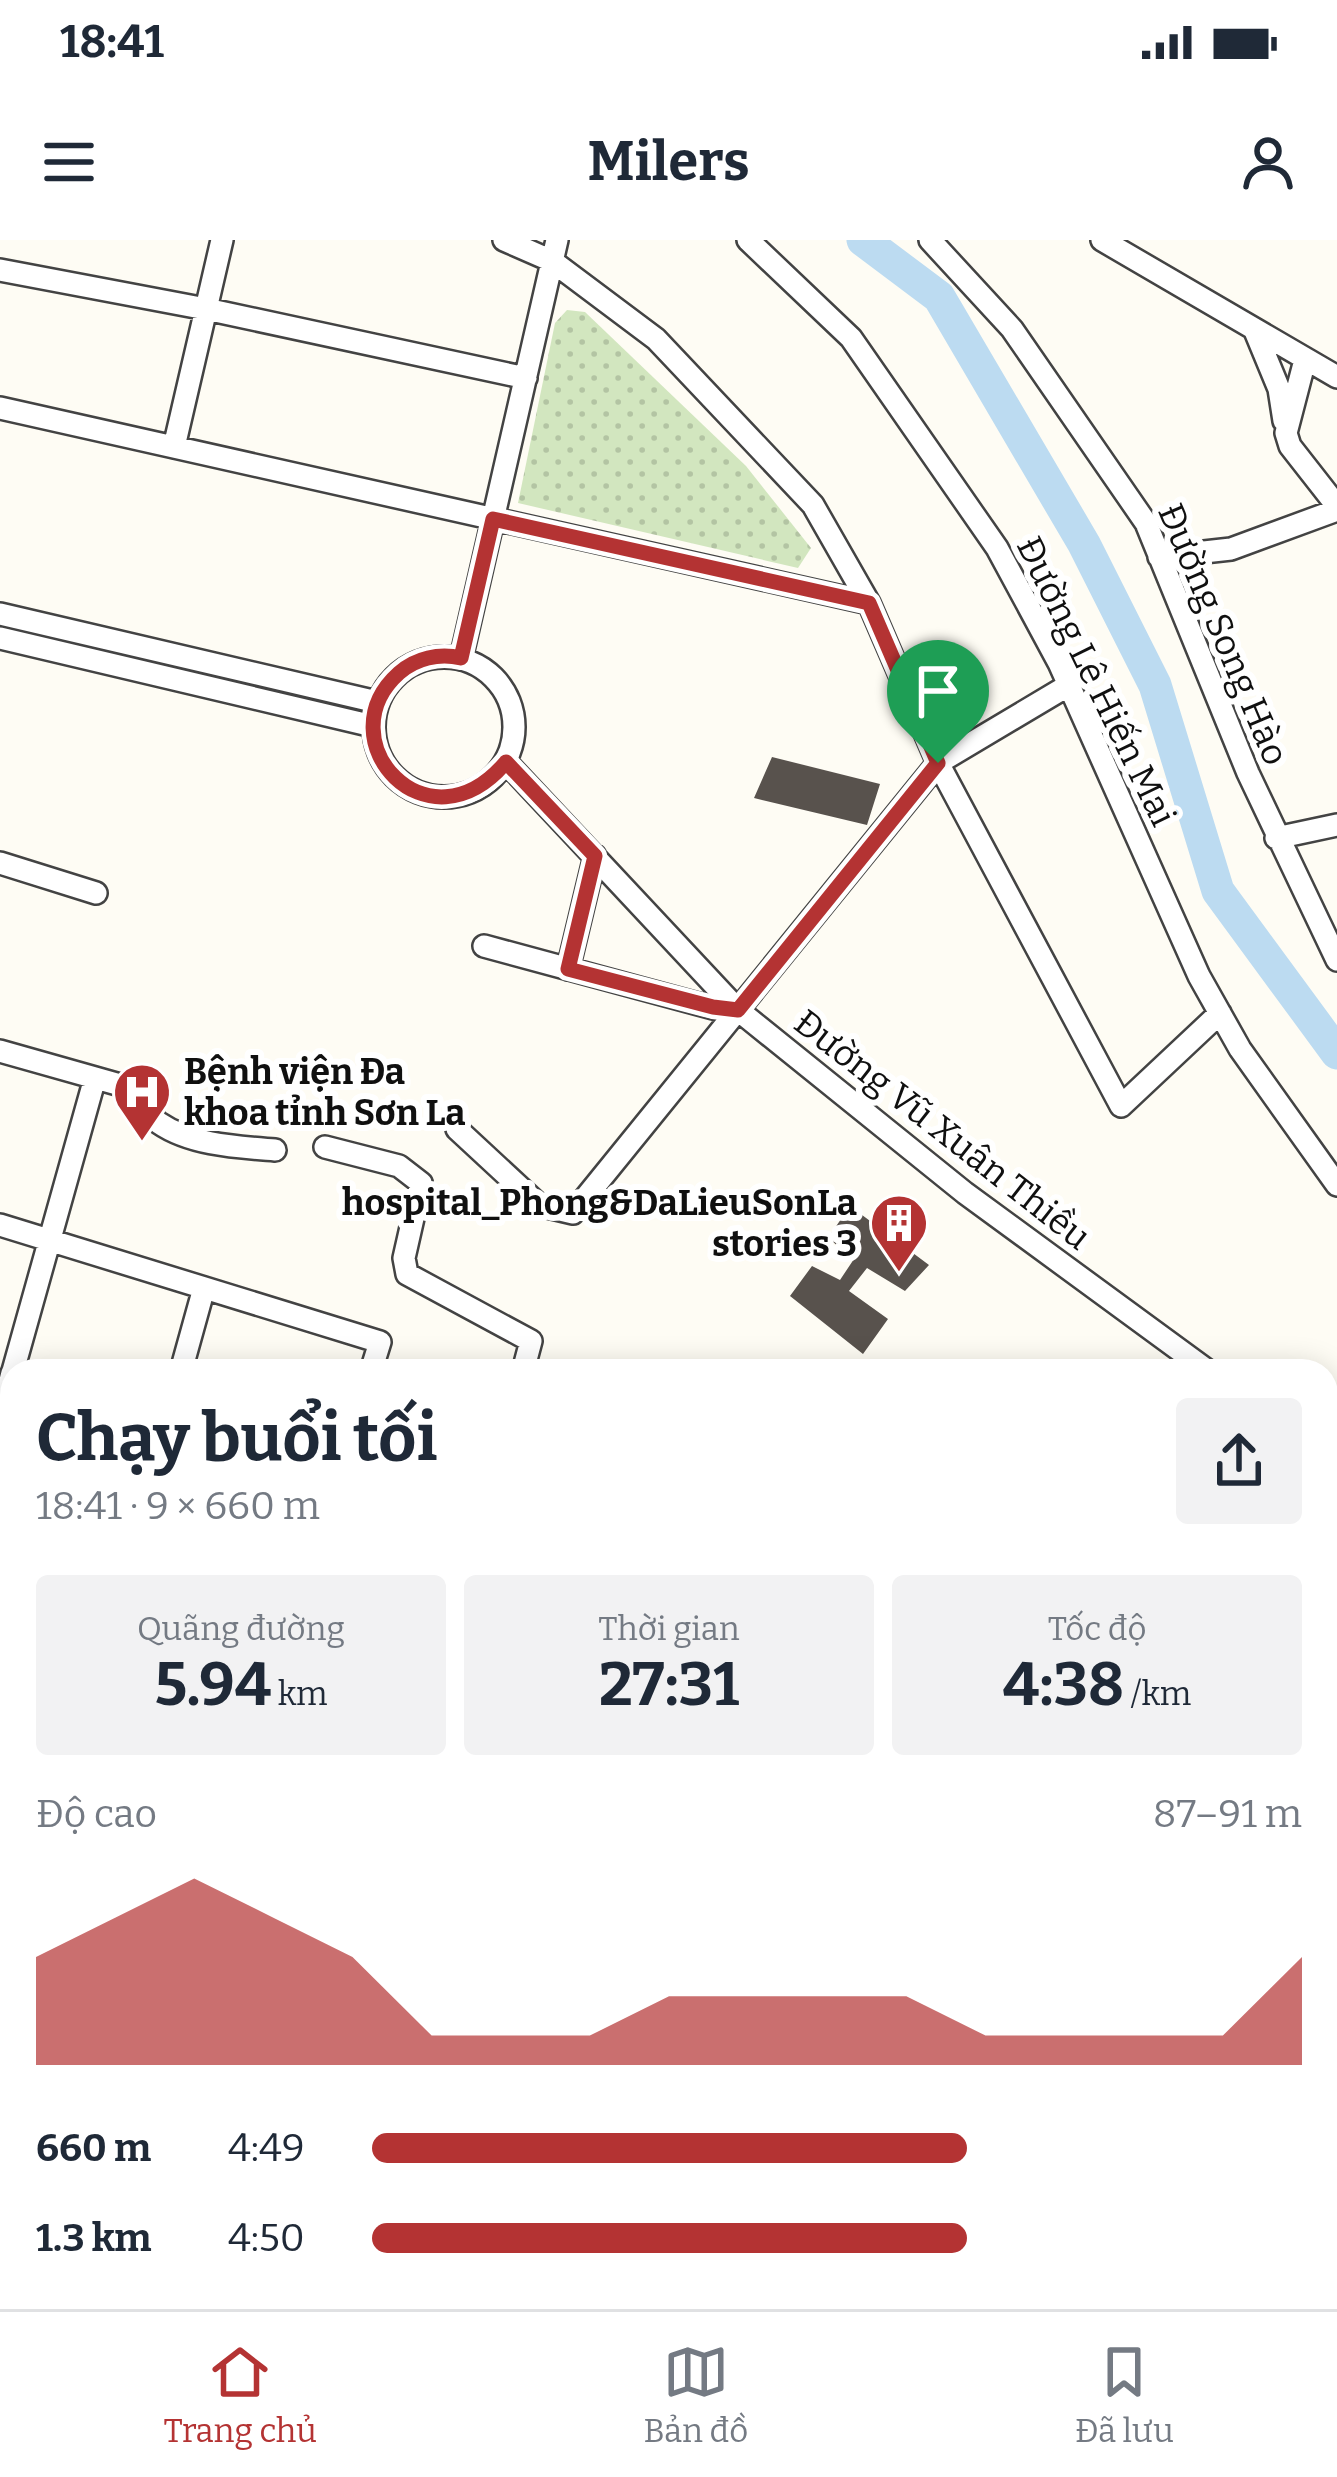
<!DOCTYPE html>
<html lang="vi">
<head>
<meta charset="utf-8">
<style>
  :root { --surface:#fff; --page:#f2f2f3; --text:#1f2937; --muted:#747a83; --line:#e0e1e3; --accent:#b43333 }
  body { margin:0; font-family:Bitter,serif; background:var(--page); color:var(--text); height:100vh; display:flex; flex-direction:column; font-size:45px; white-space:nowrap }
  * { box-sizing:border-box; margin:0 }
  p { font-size:39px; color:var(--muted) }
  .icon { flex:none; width:66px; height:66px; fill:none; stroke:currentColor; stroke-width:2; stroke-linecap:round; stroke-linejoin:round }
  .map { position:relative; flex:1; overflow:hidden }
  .drawer { position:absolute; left:0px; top:1119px; width:1338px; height:951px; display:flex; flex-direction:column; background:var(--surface); border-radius:36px 36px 0 0; box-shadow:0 6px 30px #0003 }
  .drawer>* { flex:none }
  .pin { position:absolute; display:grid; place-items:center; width:102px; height:102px; color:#fff; margin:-123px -51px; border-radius:50% 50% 50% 0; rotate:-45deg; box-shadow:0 0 12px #0007 }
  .pin .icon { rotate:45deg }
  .round { display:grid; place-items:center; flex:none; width:126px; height:126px; border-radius:12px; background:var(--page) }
  .headline { display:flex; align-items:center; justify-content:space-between; height:204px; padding:0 36px }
  h1 { font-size:66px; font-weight:700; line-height:90px }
  .figures { display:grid; grid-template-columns:repeat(3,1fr); gap:18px; height:204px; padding:12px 36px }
  .figures div { display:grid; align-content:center; border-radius:12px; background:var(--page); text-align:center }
  .figures b { font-size:60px; font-weight:700 }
  .figures small { font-size:33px; font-weight:400 }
  .figures p { font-size:33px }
  .chart { height:336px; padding:24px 36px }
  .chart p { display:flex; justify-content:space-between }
  .chart svg { width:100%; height:216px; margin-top:12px; fill:var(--accent); opacity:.7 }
  ul { padding:0 36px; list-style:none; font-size:39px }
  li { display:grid; grid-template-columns:192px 144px 1fr; align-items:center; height:90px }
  li i { height:30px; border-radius:15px; background:var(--accent) }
  .status { display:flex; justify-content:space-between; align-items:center; height:84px; padding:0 60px; background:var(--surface); direction:ltr }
  .status svg { height:33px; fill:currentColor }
  header { display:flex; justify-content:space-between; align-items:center; height:156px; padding:0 36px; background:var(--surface); font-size:54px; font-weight:700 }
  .menu { display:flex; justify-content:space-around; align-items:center; height:168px; border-top:3px solid var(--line); background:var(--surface); font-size:33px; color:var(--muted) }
  .menu a { display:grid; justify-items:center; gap:6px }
  .menu .current { color:var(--accent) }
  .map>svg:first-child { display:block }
</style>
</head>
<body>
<div class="status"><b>18:41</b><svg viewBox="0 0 49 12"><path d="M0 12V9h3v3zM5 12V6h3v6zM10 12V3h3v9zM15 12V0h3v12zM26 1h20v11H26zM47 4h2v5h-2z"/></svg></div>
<header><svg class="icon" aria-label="menu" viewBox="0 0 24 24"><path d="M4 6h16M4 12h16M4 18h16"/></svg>Milers<svg class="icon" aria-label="person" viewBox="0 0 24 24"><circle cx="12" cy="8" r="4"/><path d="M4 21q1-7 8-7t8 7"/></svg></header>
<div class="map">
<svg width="1337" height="2069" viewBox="0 0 1337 2069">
  <defs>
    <pattern id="grass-dots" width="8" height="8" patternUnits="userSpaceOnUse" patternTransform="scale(3)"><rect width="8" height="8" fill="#d2e6bf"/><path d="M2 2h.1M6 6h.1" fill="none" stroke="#b3c4a3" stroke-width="1.8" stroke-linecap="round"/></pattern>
  </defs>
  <rect width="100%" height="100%" fill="#fefcf4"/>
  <path fill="url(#grass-dots)" d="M567,70L585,72L746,226L811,308L798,328L518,263L555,83Z"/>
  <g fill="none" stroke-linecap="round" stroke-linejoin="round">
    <path stroke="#bcdbf1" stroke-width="33" d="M863,0L939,57L1084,304L1155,445L1218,651L1337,813"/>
  </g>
  <path fill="#58524d" d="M772,517L880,544L867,585L754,558Z
    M850,966L929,1025L905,1051L867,1028L849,1051L888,1079L863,1114L790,1056L812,1026L840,1040L854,1019L828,998Z"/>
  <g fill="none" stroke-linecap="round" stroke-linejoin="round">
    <defs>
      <path id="minor" d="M504,0L552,21L656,99L813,265L869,363L938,523L1121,866L1220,773
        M748,0L851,98L997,308L1059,423L1199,736L1240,809L1337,945
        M930,0L1012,89L1146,283L1248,533L1337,720
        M1102,0L1337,137
        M0,30L206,69L526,138
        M1255,91L1279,149L1284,181
        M1305,120L1286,193L1290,206L1337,266
        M0,168L869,363
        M174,207L222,0
        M1159,317L1231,309L1337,270
        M0,374L377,462
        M0,398L373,486
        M374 487a70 70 0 1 1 140 0a70 70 0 1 1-140 0Z
        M461,419L557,0
        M506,522L738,770L965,953L1208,1131
        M1276,598L1337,585
        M0,623L96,653
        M484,706L713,768L738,770
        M568,729L595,616
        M0,811L138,850C144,860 150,877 159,883C191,905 237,907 275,910
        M457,889L539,965L573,973L938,523L1069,445
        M325,907L399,926L421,943L404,1018L407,1034L531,1101L523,1131
        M0,985L380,1102L371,1131
        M13,1131L95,838
        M181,1131L204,1048
        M0,1179L12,1133
        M1326,1217L1337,1225
        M1326,1327L1337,1313
        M1326,1882L1330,1880
        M1326,2052L1336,2069
        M1221,2058L1224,2069
        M1276,2058L1278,2069"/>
      <path id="highway" d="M0,1229L12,1232
        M1326,1546L1337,1555"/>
    </defs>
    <use href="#minor" stroke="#434343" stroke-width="26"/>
    <use href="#highway" stroke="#212121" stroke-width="34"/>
    <path stroke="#323232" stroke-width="3" stroke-dasharray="12 6" stroke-linecap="butt" d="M1050,2058L1057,2069
      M1301,2058H1302
      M1173,2069L1182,2058"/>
    <use href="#minor" stroke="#fff" stroke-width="21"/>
    <use href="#highway" stroke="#e7a868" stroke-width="30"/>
  </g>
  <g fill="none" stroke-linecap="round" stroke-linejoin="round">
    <defs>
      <path id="route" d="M493,279L869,363L938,523L738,770L713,767L568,729L595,616L506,522C428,615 324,500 399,433C416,418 439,413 461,418Z"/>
    </defs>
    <use href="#route" stroke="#fff" stroke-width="24"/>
    <use href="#route" stroke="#b43333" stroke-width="15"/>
  </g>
  <defs>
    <symbol id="hospital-pin" viewBox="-11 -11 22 30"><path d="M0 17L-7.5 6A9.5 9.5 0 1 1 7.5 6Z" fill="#b43333" stroke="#fff"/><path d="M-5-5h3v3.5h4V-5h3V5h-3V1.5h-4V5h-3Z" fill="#fff"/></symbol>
    <symbol id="building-pin" viewBox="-11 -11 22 30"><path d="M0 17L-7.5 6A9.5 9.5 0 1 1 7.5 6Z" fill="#b43333" stroke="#fff"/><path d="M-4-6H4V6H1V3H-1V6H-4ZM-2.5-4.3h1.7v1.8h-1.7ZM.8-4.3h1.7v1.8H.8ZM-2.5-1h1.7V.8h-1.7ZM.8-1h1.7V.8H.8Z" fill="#fff"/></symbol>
  </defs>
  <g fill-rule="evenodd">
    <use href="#hospital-pin" x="109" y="819" width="66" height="90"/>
    <use href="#building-pin" x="866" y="950" width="66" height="90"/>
  </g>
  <g text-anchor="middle" stroke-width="12" stroke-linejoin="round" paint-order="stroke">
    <g font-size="36" fill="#101010" stroke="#fff">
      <text transform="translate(1224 394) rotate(67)" y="13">Đường Song Hào</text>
      <text transform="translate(1097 441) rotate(64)" y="13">Đường Lê Hiến Mai</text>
      <text transform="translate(943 889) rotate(38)" y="13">Đường Vũ Xuân Thiều</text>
    </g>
    <g font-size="36" font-weight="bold" fill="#101010" stroke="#fff" text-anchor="start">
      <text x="184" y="844">Bệnh viện Đa<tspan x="184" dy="41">khoa tỉnh Sơn La</tspan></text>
      <text x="857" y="975" text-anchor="end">hospital_Phong&amp;DaLieuSonLa<tspan x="857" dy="41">stories 3</tspan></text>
    </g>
  </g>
</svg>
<div class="pin" style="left:938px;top:523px;background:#1e9e55"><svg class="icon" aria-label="arrive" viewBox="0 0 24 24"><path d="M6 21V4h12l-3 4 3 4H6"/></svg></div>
<section class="drawer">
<div class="headline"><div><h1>Chạy buổi tối</h1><p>18:41 · 9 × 660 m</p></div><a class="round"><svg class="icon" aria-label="share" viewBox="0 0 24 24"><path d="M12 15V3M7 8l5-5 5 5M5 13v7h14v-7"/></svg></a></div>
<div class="figures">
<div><p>Quãng đường</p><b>5.94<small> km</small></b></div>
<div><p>Thời gian</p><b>27:31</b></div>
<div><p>Tốc độ</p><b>4:38<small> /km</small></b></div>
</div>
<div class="chart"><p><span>Độ cao</span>87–91 m</p>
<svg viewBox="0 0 160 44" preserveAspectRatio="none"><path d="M0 44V22L10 14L20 6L30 14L40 22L50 38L60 38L70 38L80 30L90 30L100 30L110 30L120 38L130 38L140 38L150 38L160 22V44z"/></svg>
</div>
<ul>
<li><b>660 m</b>4:49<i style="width:64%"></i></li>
<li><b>1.3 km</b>4:50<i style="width:64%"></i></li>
</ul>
</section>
</div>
<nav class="menu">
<a class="current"><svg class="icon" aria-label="home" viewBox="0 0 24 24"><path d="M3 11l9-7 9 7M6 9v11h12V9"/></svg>Trang chủ</a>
<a><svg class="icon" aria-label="map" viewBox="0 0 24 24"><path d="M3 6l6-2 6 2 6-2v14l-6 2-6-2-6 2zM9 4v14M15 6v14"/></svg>Bản đồ</a>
<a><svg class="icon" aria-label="saved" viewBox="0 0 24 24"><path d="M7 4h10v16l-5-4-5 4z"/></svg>Đã lưu</a>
</nav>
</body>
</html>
